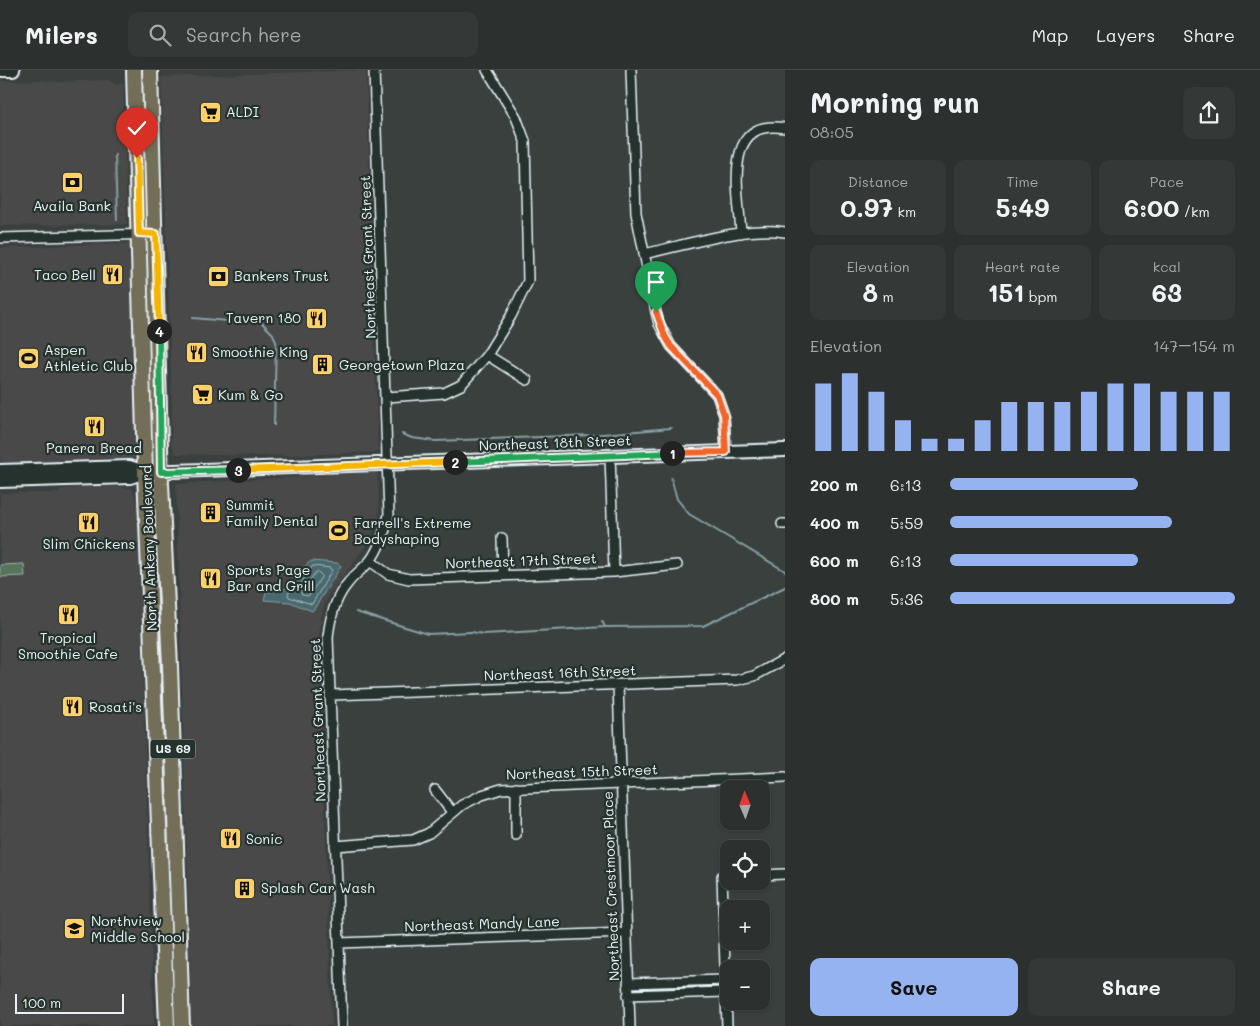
<!DOCTYPE html>
<html lang="en">
<head>
<meta charset="utf-8">
<style>
  :root { --surface:#2c302e; --page:#343836; --text:#f1f3f6; --muted:#a6a9aa; --line:#484b4a; --accent:#95b2f1 }
  body { margin:0; font-family:Mali,sans-serif; background:var(--page); color:var(--text); height:100vh; display:flex; flex-direction:column; font-size:19px; white-space:nowrap }
  * { box-sizing:border-box; margin:0 }
  p { font-size:16px; color:var(--muted) }
  .icon { flex:none; width:28px; height:28px; fill:none; stroke:currentColor; stroke-width:2; stroke-linecap:round; stroke-linejoin:round }
  .map { position:relative; flex:1; overflow:hidden }
  .panel { display:flex; flex-direction:column; background:var(--surface); width:475px }
  .panel>* { flex:none }
  .needle { width:32px; rotate:358deg }
  .fabs { position:absolute; left:720px; top:710px; display:grid; gap:10px }
  .fabs a { display:grid; place-items:center; width:50px; height:50px; border-radius:10px; background:var(--surface); box-shadow:0 1px 4px #0004,0 0 0 1px var(--line); font-size:25px }
  .scale { position:absolute; left:15px; bottom:12px; width:109px; box-sizing:border-box; padding-left:5px; border:2px solid #e8f1f8; border-top:0; font-size:14px; line-height:18px; white-space:nowrap; color:#e8f1f8; -webkit-text-stroke:4px #26332d; paint-order:stroke }
  .pin { position:absolute; display:grid; place-items:center; width:42px; height:42px; color:#fff; margin:-51px -21px; border-radius:50% 50% 50% 0; rotate:-45deg; box-shadow:0 0 5px #0007 }
  .pin .icon { rotate:45deg }
  .km { position:absolute; width:25px; height:25px; margin:-12px; border-radius:50%; background:#222; color:#fff; font-size:14px; line-height:25px; text-align:center }
  .round { display:grid; place-items:center; flex:none; width:52px; height:52px; border-radius:10px; background:var(--page) }
  .overview { display:flex; align-items:center; justify-content:space-between; height:85px; padding:0 25px }
  h1 { font-size:28px; font-weight:700; line-height:38px }
  .metrics { display:grid; grid-template-columns:repeat(3,1fr); gap:8px; height:85px; padding:5px 25px }
  .metrics div { display:grid; align-content:center; border-radius:10px; background:var(--page); text-align:center }
  .metrics b { font-size:25px; font-weight:700 }
  .metrics small { font-size:14px; font-weight:400 }
  .metrics p { font-size:14px }
  .chart { height:140px; padding:10px 25px }
  .chart p { display:flex; justify-content:space-between }
  .chart svg { width:100%; height:90px; margin-top:5px; stroke:var(--accent); stroke-width:6 }
  .action { display:flex; gap:10px; margin-top:auto; padding:10px 25px }
  .action a { flex:1; height:58px; border-radius:10px; background:var(--accent); color:#111; font-size:20px; font-weight:700; line-height:58px; text-align:center }
  .action a+a { background:var(--page); color:var(--text) }
  ul { padding:0 25px; list-style:none; font-size:16px }
  li { display:grid; grid-template-columns:80px 60px 1fr; align-items:center; height:38px }
  li i { height:12px; border-radius:6px; background:var(--accent) }
  header { display:flex; align-items:center; gap:30px; box-sizing:border-box; height:70px; padding:0 25px; background:var(--surface); border-bottom:1px solid var(--line) }
  header strong { font-size:24px }
  nav { display:flex; gap:28px; margin-inline-start:auto; font-size:18px }
  .search { width:350px; height:45px; background:var(--page); display:flex; align-items:center; gap:12px; box-sizing:border-box; padding:0 18px; border-radius:10px; color:var(--muted); font-size:19px }
  main { display:flex; flex:1; min-height:0 }
  .map>svg:first-child { display:block }
</style>
</head>
<body>
<header>
<strong>Milers</strong>
<div class="search"><svg class="icon" aria-label="search" viewBox="0 0 24 24"><circle cx="10" cy="10" r="6"/><path d="M15 15l6 6"/></svg>Search here</div>
<nav><a>Map</a><a>Layers</a><a>Share</a></nav>
</header>
<main>
<div class="map">
<svg width="785" height="956" viewBox="0 0 785 956">
  <rect width="100%" height="100%" fill="#3a403e"/>
  <filter id="ink" filterUnits="userSpaceOnUse"><feTurbulence type="fractalNoise" baseFrequency=".02" numOctaves="2"/><feDisplacementMap in="SourceGraphic" scale="10" xChannelSelector="R" yChannelSelector="G"/><feConvolveMatrix kernelMatrix="1 2 1 2 8 2 1 2 1" color-interpolation-filters="sRGB"/></filter>
  <g filter="url(#ink)">
    <path fill="#48494a" d="M366,0L378,382L263,386L176,384L171,374L172,335L161,7Z
      M37,10L57,12L108,10L116,15L123,13L127,154L0,156V11Z
      M129,173L136,379L134,387L128,391L0,398V178Z
      M378,402L379,450L365,477L328,526L322,543L319,564L332,956H192L176,414Z
      M101,416L132,418L137,434L154,956H0V423H59L60,419Z"/>
    <path fill="#57745b" stroke="#a0b2aa" d="M24,494L25,506L0,507V495Z"/>
    <path fill="#48696e" stroke="#889fa5" d="M311,491L337,493L341,496L314,539L312,541L290,532L264,530L266,522C300,521 291,506 311,491Z"/>
    <g fill="none" stroke-linecap="round" stroke-linejoin="round">
      <path stroke="#a8bbc1" stroke-width="1" d="M313,496L330,498L332,500L312,534L289,527L288,523L299,516Z
        M318,502L322,506L309,526L302,525L301,522L315,503Z"/>
      <path stroke="#889fa5" stroke-width="2" d="M115,85L117,150
        M193,248L227,251L259,250L273,264L276,272L274,355
        M402,364L412,368L435,371L591,365L671,358
        M671,408L677,429L689,444L785,501
        M356,542L428,564L471,562L484,564L605,557L703,556L785,517
        M602,551L605,557"/>
      <defs>
        <path id="street" d="M631,0L636,143L656,242L659,254L671,276L717,325L724,345L726,382
          M741,163C739,124 721,47 785,58
          M0,168L156,164
          M644,184C686,175 743,156 785,162
          M487,285L527,310
          M386,327L444,323L461,315L487,285L511,246L528,211L525,71L516,47L487,0
          M610,385L614,502
          M782,454H785
          M502,468L503,505
          M370,491L388,504L409,509L614,502L677,495
          M618,615L630,956
          M331,625L737,610L754,606L785,589
          M516,718V765
          M435,720L452,742
          M335,776L413,770L429,763L462,735L482,725L501,719L785,707
          M761,805L785,804
          M339,873L626,863
          M628,913L725,910
          M628,925L725,922
          M342,956L328,567C330,548 335,528 348,513C354,505 363,499 370,491C380,478 385,461 389,445L374,0
          M727,956L722,806H729"/>
        <path id="secondary" d="M0,0H13
          M0,401L129,397L145,402
          M0,411L130,407L145,402L785,380"/>
        <path id="primary" d="M134,0L145,402L167,956
          M150,0L161,414L170,596L182,956"/>
      </defs>
      <use href="#street" stroke="#e8f1f8" stroke-width="12"/>
      <use href="#secondary" stroke="#e8f1f8" stroke-width="16"/>
      <use href="#primary" stroke="#e8f1f8" stroke-width="18"/>
      <use href="#street" stroke="#26332d" stroke-width="9"/>
      <use href="#secondary" stroke="#26332d" stroke-width="12"/>
      <use href="#primary" stroke="#726e59" stroke-width="14"/>
    </g>
  </g>
  <g fill="none" stroke-linecap="round" stroke-linejoin="round" filter="url(#ink)">
    <defs>
      <path id="split-1" d="M656,242L665,266L671,276L717,325L724,345L726,382L672,383"/>
      <path id="split-2" d="M455,392L672,383"/>
      <path id="split-3" d="M238,400L455,392"/>
      <path id="split-4" d="M159,261L161,402L238,400"/>
      <path id="split-5" d="M137,88L139,163L156,164L159,261"/>
    </defs>
    <use href="#split-1" stroke="#fff" stroke-width="10"/>
    <use href="#split-2" stroke="#fff" stroke-width="10"/>
    <use href="#split-3" stroke="#fff" stroke-width="10"/>
    <use href="#split-4" stroke="#fff" stroke-width="10"/>
    <use href="#split-5" stroke="#fff" stroke-width="10"/>
    <use href="#split-1" stroke="#f0652b" stroke-width="6"/>
    <use href="#split-2" stroke="#22a559" stroke-width="6"/>
    <use href="#split-3" stroke="#f5b400" stroke-width="6"/>
    <use href="#split-4" stroke="#22a559" stroke-width="6"/>
    <use href="#split-5" stroke="#f5b400" stroke-width="6"/>
  </g>
  <defs>
    <symbol id="supermarket-square" viewBox="-11 -11 22 22"><rect x="-9" y="-9" width="18" height="18" rx="4" fill="#ffd166" stroke="#26332d"/><path d="M-6-5.5h2.5l.6 2H6L4.5 2H-2.5L-4.4-4H-6ZM-1.5 3.2a1.3 1.3 0 1 0 .1 0ZM3 3.2a1.3 1.3 0 1 0 .1 0Z" fill="#111"/></symbol>
    <symbol id="bank-square" viewBox="-11 -11 22 22"><rect x="-9" y="-9" width="18" height="18" rx="4" fill="#ffd166" stroke="#26332d"/><path d="M-6-4H6V4H-6ZM0-2.3a2.3 2.3 0 1 0 0 4.6a2.3 2.3 0 1 0 0-4.6Z" fill="#111"/></symbol>
    <symbol id="restaurant-square" viewBox="-11 -11 22 22"><rect x="-9" y="-9" width="18" height="18" rx="4" fill="#ffd166" stroke="#26332d"/><path d="M-5-6h1v4h1v-4h1v4h1v-4h1v5L-1.5 .5V6h-2V.5L-5-1ZM5-6V6H3V1.5H1.5Q1.5-4 5-6Z" fill="#111"/></symbol>
    <symbol id="stadium-square" viewBox="-11 -11 22 22"><rect x="-9" y="-9" width="18" height="18" rx="4" fill="#ffd166" stroke="#26332d"/><path d="M0-5a6.5 5 0 1 0 0 10a6.5 5 0 1 0 0-10ZM-3.5-1.8h7v3.6h-7Z" fill="#111"/></symbol>
    <symbol id="building-square" viewBox="-11 -11 22 22"><rect x="-9" y="-9" width="18" height="18" rx="4" fill="#ffd166" stroke="#26332d"/><path d="M-4-6H4V6H1V3H-1V6H-4ZM-2.5-4.3h1.7v1.8h-1.7ZM.8-4.3h1.7v1.8H.8ZM-2.5-1h1.7V.8h-1.7ZM.8-1h1.7V.8H.8Z" fill="#111"/></symbol>
    <symbol id="school-square" viewBox="-11 -11 22 22"><rect x="-9" y="-9" width="18" height="18" rx="4" fill="#ffd166" stroke="#26332d"/><path d="M0-5L7-2L0 1L-7-2ZM-4 1L0 2.5L4 1V4Q0 6-4 4Z" fill="#111"/></symbol>
  </defs>
  <g fill-rule="evenodd">
    <use href="#supermarket-square" x="198" y="30" width="25" height="25"/>
    <use href="#bank-square" x="60" y="100" width="25" height="25"/>
    <use href="#restaurant-square" x="100" y="192" width="25" height="25"/>
    <use href="#bank-square" x="206" y="194" width="25" height="25"/>
    <use href="#restaurant-square" x="304" y="236" width="25" height="25"/>
    <use href="#restaurant-square" x="184" y="270" width="25" height="25"/>
    <use href="#stadium-square" x="16" y="276" width="25" height="25"/>
    <use href="#building-square" x="310" y="282" width="25" height="25"/>
    <use href="#supermarket-square" x="190" y="312" width="25" height="25"/>
    <use href="#restaurant-square" x="82" y="344" width="25" height="25"/>
    <use href="#building-square" x="198" y="430" width="25" height="25"/>
    <use href="#restaurant-square" x="76" y="440" width="25" height="25"/>
    <use href="#stadium-square" x="326" y="448" width="25" height="25"/>
    <use href="#restaurant-square" x="198" y="496" width="25" height="25"/>
    <use href="#restaurant-square" x="56" y="532" width="25" height="25"/>
    <use href="#restaurant-square" x="60" y="624" width="25" height="25"/>
    <use href="#restaurant-square" x="218" y="756" width="25" height="25"/>
    <use href="#building-square" x="232" y="806" width="25" height="25"/>
    <use href="#school-square" x="62" y="846" width="25" height="25"/>
  </g>
  <g text-anchor="middle" stroke-width="4.5" stroke-linejoin="round" paint-order="stroke">
    <rect fill="#26332d" stroke="#aeb8bb" stroke-width="1" x="150.5" y="669.5" width="45" height="19" rx="4"/>
    <g font-size="12" font-weight="bold" fill="#e8f1f8">
      <text x="173" y="683">US 69</text>
    </g>
    <g font-size="14" fill="#e8f1f8" stroke="#26332d" text-anchor="start">
      <text x="226" y="47">ALDI</text>
      <text x="72" y="141" text-anchor="middle">Availa Bank</text>
      <text x="96" y="210" text-anchor="end">Taco Bell</text>
      <text x="234" y="211">Bankers Trust</text>
      <text x="301" y="253" text-anchor="end">Tavern 180</text>
      <text x="44" y="285">Aspen<tspan x="44" dy="16">Athletic Club</tspan></text>
      <text x="212" y="287">Smoothie King</text>
      <text x="339" y="300">Georgetown Plaza</text>
      <text x="218" y="330">Kum &amp; Go</text>
      <text x="94" y="383" text-anchor="middle">Panera Bread</text>
      <text x="226" y="440">Summit<tspan x="226" dy="16">Family Dental</tspan></text>
      <text x="354" y="458">Farrell's Extreme<tspan x="354" dy="16">Bodyshaping</tspan></text>
      <text x="89" y="479" text-anchor="middle">Slim Chickens</text>
      <text x="227" y="505">Sports Page<tspan x="227" dy="16">Bar and Grill</tspan></text>
      <text x="68" y="573" text-anchor="middle">Tropical<tspan x="68" dy="16">Smoothie Cafe</tspan></text>
      <text x="89" y="642">Rosati's</text>
      <text x="246" y="774">Sonic</text>
      <text x="261" y="823">Splash Car Wash</text>
      <text x="91" y="856">Northview<tspan x="91" dy="16">Middle School</tspan></text>
    </g>
    <g font-size="14" fill="#e8f1f8" stroke="#26332d">
      <text transform="translate(368 187) rotate(-92)" y="5">Northeast Grant Street</text>
      <text transform="translate(555 373) rotate(-2)" y="5">Northeast 18th Street</text>
      <text transform="translate(149 478) rotate(-92)" y="5">North Ankeny Boulevard</text>
      <text transform="translate(521 491) rotate(-2)" y="5">Northeast 17th Street</text>
      <text transform="translate(560 603) rotate(-2)" y="5">Northeast 16th Street</text>
      <text transform="translate(318 650) rotate(-92)" y="5">Northeast Grant Street</text>
      <text transform="translate(582 702) rotate(-2)" y="5">Northeast 15th Street</text>
      <text transform="translate(611 816) rotate(-92)" y="5">Northeast Crestmoor Place</text>
      <text transform="translate(482 854) rotate(-2)" y="5">Northeast Mandy Lane</text>
    </g>
  </g>
</svg>
<div class="fabs">
<a><svg class="needle" viewBox="-14 -14 28 28"><path d="M0-13l5 13h-10z" fill="#e53935"/><path d="M0 13l5-13h-10z" fill="#a6a9aa"/></svg></a>
<a><svg class="icon" aria-label="locate" viewBox="0 0 24 24"><circle cx="12" cy="12" r="6"/><path d="M12 2v4M12 18v4M2 12h4M18 12h4"/></svg></a>
<a>+</a>
<a>−</a>
</div>
<div class="scale">100 m</div>
<div class="pin" style="left:656px;top:242px;background:#1e9e55"><svg class="icon" aria-label="arrive" viewBox="0 0 24 24"><path d="M6 21V4h12l-3 4 3 4H6"/></svg></div>
<div class="pin" style="left:137px;top:88px;background:#d93025"><svg class="icon" aria-label="check" viewBox="0 0 24 24"><path d="M5 12l5 5 9-10"/></svg></div>
<b class="km" style="left:672px;top:383px">1</b>
<b class="km" style="left:455px;top:392px">2</b>
<b class="km" style="left:238px;top:400px">3</b>
<b class="km" style="left:159px;top:261px">4</b>
</div>
<section class="panel">
<div class="overview"><div><h1>Morning run</h1><p>08:05</p></div><a class="round"><svg class="icon" aria-label="share" viewBox="0 0 24 24"><path d="M12 15V3M7 8l5-5 5 5M5 13v7h14v-7"/></svg></a></div>
<div class="metrics">
<div><p>Distance</p><b>0.97<small> km</small></b></div>
<div><p>Time</p><b>5:49</b></div>
<div><p>Pace</p><b>6:00<small> /km</small></b></div>
</div>
<div class="metrics">
<div><p>Elevation</p><b>8<small> m</small></b></div>
<div><p>Heart rate</p><b>151<small> bpm</small></b></div>
<div><p>kcal</p><b>63</b></div>
</div>
<div class="chart"><p><span>Elevation</span>147–154 m</p>
<svg viewBox="0 0 160 44" preserveAspectRatio="none"><path d="M5 44V11M15 44V6M25 44V15M35 44V29M45 44V38M55 44V38M65 44V29M75 44V20M85 44V20M95 44V20M105 44V15M115 44V11M125 44V11M135 44V15M145 44V15M155 44V15"/></svg>
</div>
<ul>
<li><b>200 m</b>6:13<i style="width:66%"></i></li>
<li><b>400 m</b>5:59<i style="width:78%"></i></li>
<li><b>600 m</b>6:13<i style="width:66%"></i></li>
<li><b>800 m</b>5:36<i style="width:100%"></i></li>
</ul>
<div class="action"><a>Save</a><a>Share</a></div>
</section>
</main>
</body>
</html>
